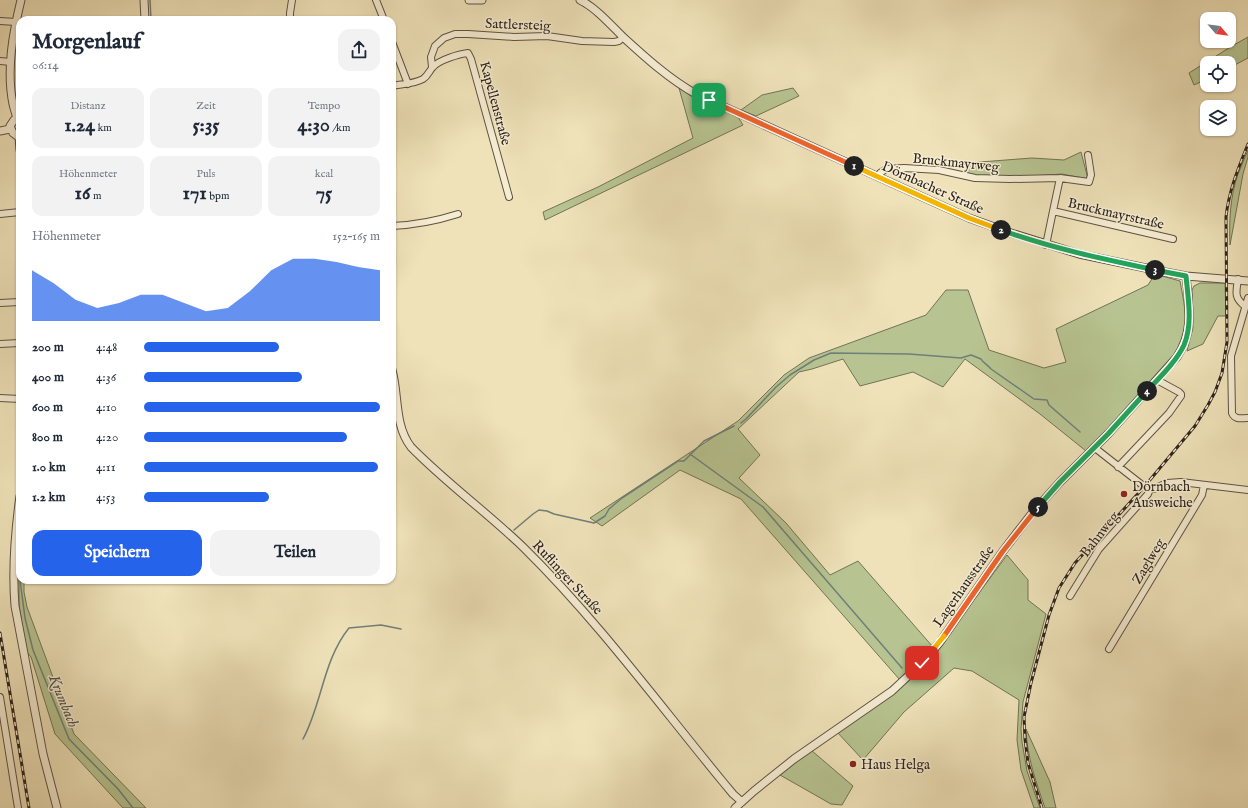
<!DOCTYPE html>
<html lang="de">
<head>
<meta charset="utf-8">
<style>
  :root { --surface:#fff; --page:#f2f2f3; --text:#1f2937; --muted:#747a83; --accent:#2563eb }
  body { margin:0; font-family:"IM FELL English",serif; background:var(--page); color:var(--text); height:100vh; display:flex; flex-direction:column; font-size:15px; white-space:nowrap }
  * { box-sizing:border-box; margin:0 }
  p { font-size:13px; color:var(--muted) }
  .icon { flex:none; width:22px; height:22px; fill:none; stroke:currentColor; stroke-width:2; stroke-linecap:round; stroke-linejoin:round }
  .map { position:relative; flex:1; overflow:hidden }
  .drawer { position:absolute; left:16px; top:16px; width:380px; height:568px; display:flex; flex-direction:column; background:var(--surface); border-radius:12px; box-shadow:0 1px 3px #0004 }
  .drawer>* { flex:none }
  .needle { width:26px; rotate:118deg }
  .tools { position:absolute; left:1200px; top:12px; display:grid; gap:8px }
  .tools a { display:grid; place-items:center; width:36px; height:36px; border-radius:8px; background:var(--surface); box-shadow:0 1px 3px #0004; font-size:20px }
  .pin { position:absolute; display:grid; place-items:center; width:34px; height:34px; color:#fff; margin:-17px; border-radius:8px; box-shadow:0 2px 6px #0006 }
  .km { position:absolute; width:20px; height:20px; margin:-10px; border-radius:50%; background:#222; color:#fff; font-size:11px; line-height:20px; text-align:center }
  .round { display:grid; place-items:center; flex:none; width:42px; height:42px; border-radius:12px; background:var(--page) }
  .summary { display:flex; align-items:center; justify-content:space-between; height:68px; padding:0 16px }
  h1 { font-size:22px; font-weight:700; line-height:30px }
  .metrics { display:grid; grid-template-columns:repeat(3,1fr); gap:6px; height:68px; padding:4px 16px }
  .metrics div { display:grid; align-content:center; border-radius:10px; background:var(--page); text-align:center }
  .metrics b { font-size:20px; font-weight:700 }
  .metrics small { font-size:11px; font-weight:400 }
  .metrics p { font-size:11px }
  .chart { height:112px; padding:8px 16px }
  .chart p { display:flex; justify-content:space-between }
  .chart svg { width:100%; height:72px; margin-top:4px; fill:var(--accent); opacity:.7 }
  .cta { display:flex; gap:8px; margin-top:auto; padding:8px 16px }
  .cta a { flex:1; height:46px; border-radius:12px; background:var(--accent); color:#fff; font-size:16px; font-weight:700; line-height:46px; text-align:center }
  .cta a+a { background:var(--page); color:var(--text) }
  ul { padding:0 16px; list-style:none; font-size:13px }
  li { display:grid; grid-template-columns:64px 48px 1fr; align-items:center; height:30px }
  li i { height:10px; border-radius:5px; background:var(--accent) }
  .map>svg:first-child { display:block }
</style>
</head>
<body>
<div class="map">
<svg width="1248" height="808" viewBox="0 0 1248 808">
  <rect width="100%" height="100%" fill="#efe2b9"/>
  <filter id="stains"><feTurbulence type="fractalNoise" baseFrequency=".005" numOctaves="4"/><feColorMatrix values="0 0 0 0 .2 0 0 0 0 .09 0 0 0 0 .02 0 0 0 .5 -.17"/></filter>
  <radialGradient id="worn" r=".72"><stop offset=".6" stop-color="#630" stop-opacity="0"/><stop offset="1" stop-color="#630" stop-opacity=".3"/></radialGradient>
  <path fill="#b7c491" stroke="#727456" d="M1248,37V58L1229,68V63H1207V79L1194,85L1189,73L1232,46Z
    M679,88L705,102L738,117L743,125L545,220L543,212L598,187L693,138Z
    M793,88L799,96L756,116L741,110L762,95Z
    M1248,150V157L1243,174L1230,245C1229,221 1230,197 1238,174C1241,166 1245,158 1248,150Z
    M1081,152L1088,179L1062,174L1003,178L967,175V163L1032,158L1064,160Z
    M1155,274L1180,281C1183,297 1188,320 1184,336C1180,354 1163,369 1151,382C1130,406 1108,428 1086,451L1040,414L965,359L943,387L913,372L860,386L843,359L812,369L799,372L738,429L760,455L739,478L786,523L830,575L858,561L933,647L900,680L741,499L680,470L602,526L590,518L738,421L784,375L809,358L926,315L946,290H968L989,350L1044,368L1066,362L1056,329L1148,285Z
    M1200,283H1225L1226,316H1218L1203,344L1187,351L1193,328L1192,290L1194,286Z
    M20,553V580H24V592L27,607L74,734L146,808H123L55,734L31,657L26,651L19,604V574Z
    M1007,555L1028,580V600L1046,614L1023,702L1021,729L1022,742L1027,771L1040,808H1034L1021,770L1017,740L1019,700L972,671L954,668L904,712L863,760L837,732L886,698L914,676L940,646Z
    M1026,729L1050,782L1056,808H1045C1036,782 1027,757 1026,729Z
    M811,750L853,786L842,805L831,804L780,775Z"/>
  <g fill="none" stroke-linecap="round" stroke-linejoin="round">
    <path stroke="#707f79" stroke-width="1.5" d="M150,0L151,20
      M741,423L746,419L776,387L790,375L814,360L831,353L909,354L961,358L971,355L981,359C983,363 988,365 991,369L1034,399L1047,400L1049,405L1080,432
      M690,454L763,507L902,668
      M514,530L533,514L539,510L547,511L554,514L594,523L605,516L609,509L622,498L678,461H684L704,441L734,426
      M20,574V579
      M20,580L25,618L33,650L69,739L118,789L133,808
      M303,739C322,704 323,660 349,628L381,625L401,629"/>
    <defs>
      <path id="minor" d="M376,0L384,20
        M290,20V13L292,0
        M0,21L16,22
        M392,42L408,84
        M0,61L11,62
        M432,67L431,57L435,46L444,38L455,34H468L514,37L547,36L582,41L614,42L619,41L623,37
        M392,86C402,84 414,84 423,79C428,76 429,71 433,67C439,60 459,54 468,53L471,59L509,197
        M878,177L880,173L886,169L904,168L939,170L975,178L1010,179L1060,178
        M1053,211L1060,178L1089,182L1091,175L1088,155
        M0,214L20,212
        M392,226C415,225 436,221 458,214
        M1046,245L1053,211L1173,239
        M1238,279C1236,292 1234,298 1245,306
        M0,303L20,302
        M0,344L20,343
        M0,398L20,399
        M1247,418C1241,418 1235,420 1232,413L1231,356L1248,298
        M1095,448L1141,484L1150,489H1154L1167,483L1181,482L1248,490
        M1118,467L1169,413L1181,396V394L1179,392L1157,380
        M1070,596L1099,549L1148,494L1150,489
        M1109,649L1202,495L1204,485
        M0,697L18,808"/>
      <path id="tertiary" d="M144,0L145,20
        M469,0H482
        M580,0C596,8 609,23 622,36C645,57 669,79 696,94L938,204L969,218L1011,233L1079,254L1165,272L1186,276L1248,281
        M17,119C16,114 14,109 13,104C6,70 13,33 21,0
        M20,119L14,120L10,126L13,133L17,136H20
        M0,131L10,129
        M19,136L20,150
        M392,370C399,395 394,425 411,447C446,483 488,513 524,548C597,620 658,703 723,782L733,794L742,802
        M20,496C15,532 12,569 15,606L43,754L57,808
        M735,808L754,791L794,759L892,691L922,663L940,642L1003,551L1033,512L1060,482L1108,434L1177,357C1194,331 1189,306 1186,276"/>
    </defs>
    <use href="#minor" stroke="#5e5342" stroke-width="8"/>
    <use href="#tertiary" stroke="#5e5342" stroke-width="9"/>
    <use href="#minor" stroke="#f5ecd2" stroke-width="6"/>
    <use href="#tertiary" stroke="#f5ecd2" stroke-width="7"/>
    <defs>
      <path id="rail" d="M0,633L29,808
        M1042,808L1028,763L1025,739L1024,717L1031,683L1049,615L1059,588L1075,563L1144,487L1195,426L1208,405L1215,392L1222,373L1227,342L1226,217C1229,190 1238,169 1248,144"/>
    </defs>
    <use href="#rail" stroke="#2d231b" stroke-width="3"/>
    <use href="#rail" stroke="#f5ecd2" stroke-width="1.5" stroke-dasharray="4.5" stroke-linecap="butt"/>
  </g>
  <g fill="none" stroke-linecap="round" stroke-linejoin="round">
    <defs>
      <path id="split-1" d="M709,100L854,166"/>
      <path id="split-2" d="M854,166L969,218L1001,230"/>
      <path id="split-3" d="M1001,230C1051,248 1103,259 1155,270"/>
      <path id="split-4" d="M1147,391C1160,377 1176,362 1184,345C1193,324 1188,298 1186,276L1155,270"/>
      <path id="split-5" d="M1038,507L1060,482L1108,434L1147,391"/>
      <path id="split-6" d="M944,636L1003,551L1038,507"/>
      <path id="split-7" d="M922,663L944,636"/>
    </defs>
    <use href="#split-1" stroke="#fff" stroke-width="8"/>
    <use href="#split-2" stroke="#fff" stroke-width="8"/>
    <use href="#split-3" stroke="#fff" stroke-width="8"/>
    <use href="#split-4" stroke="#fff" stroke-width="8"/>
    <use href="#split-5" stroke="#fff" stroke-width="8"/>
    <use href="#split-6" stroke="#fff" stroke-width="8"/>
    <use href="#split-7" stroke="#fff" stroke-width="8"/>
    <use href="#split-1" stroke="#f0652b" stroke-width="5"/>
    <use href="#split-2" stroke="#f5b400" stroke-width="5"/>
    <use href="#split-3" stroke="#22a559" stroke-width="5"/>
    <use href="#split-4" stroke="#22a559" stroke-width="5"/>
    <use href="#split-5" stroke="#22a559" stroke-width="5"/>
    <use href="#split-6" stroke="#f0652b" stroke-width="5"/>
    <use href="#split-7" stroke="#f5b400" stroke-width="5"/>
  </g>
  <g fill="#8f2418" stroke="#f5ecd2" stroke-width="1.5">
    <circle cx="1124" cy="494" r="4"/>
    <circle cx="853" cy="764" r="4"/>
  </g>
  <g text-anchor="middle" stroke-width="3" stroke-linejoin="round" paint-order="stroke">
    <g font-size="14" fill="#2d231b" stroke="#f5ecd2">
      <text transform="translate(518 24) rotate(2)" y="5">Sattlersteig</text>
      <text transform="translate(496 103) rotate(75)" y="5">Kapellenstraße</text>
      <text transform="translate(956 162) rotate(6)" y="5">Bruckmayrweg</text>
      <text transform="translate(933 187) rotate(24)" y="5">Dörnbacher Straße</text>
      <text transform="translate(1116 213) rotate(13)" y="5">Bruckmayrstraße</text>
      <text transform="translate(1099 534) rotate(-52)" y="5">Bahnweg</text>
      <text transform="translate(1148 561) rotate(-59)" y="5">Zaglweg</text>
      <text transform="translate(568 577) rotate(47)" y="5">Ruflinger Straße</text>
      <text transform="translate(963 586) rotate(-55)" y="5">Lagerhausstraße</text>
    </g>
    <g font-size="14" fill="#2d231b" stroke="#f5ecd2" text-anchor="start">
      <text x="1132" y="491">Dörnbach<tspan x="1132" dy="16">Ausweiche</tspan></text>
      <text x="861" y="769">Haus Helga</text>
    </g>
    <g font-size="15" font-style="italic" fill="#4f514a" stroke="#f5ecd2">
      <text transform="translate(64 701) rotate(68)" y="5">Krumbach</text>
    </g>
  </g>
  <rect width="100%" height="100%" filter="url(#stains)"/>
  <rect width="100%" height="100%" fill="url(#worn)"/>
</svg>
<div class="tools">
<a><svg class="needle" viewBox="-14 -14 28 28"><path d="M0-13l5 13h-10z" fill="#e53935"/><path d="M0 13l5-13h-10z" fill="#747a83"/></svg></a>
<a><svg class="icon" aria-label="locate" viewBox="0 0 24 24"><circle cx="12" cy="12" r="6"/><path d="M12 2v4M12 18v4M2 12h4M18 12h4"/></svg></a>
<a><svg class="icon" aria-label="layers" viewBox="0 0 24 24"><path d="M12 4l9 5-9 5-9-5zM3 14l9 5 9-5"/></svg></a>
</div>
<div class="pin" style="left:709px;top:100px;background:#1e9e55"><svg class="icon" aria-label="arrive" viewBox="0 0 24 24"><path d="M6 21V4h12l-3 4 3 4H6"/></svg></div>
<div class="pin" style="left:922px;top:663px;background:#d93025"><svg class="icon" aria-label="check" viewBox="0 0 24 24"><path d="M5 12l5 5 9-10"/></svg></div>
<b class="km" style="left:854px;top:166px">1</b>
<b class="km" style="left:1001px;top:230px">2</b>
<b class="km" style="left:1155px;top:270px">3</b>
<b class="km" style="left:1147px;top:391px">4</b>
<b class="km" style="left:1038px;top:507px">5</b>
<section class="drawer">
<div class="summary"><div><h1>Morgenlauf</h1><p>06:14</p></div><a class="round"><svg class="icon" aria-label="share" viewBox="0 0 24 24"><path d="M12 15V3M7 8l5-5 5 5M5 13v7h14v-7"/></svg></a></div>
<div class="metrics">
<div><p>Distanz</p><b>1.24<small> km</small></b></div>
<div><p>Zeit</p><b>5:35</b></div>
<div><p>Tempo</p><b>4:30<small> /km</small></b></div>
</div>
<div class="metrics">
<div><p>Höhenmeter</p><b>16<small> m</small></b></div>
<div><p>Puls</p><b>171<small> bpm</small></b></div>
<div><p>kcal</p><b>75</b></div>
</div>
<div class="chart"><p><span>Höhenmeter</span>152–165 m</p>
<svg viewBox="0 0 160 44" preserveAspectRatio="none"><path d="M0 44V13L10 21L20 31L30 36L40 33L50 28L60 28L70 33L80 38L90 36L100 26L110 13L120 6L130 6L140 8L150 11L160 13V44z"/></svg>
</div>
<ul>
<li><b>200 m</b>4:48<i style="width:57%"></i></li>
<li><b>400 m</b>4:36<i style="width:67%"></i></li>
<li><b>600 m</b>4:10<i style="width:100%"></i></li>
<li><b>800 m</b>4:20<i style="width:86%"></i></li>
<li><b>1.0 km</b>4:11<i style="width:99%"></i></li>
<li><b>1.2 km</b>4:53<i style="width:53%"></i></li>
</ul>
<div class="cta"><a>Speichern</a><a>Teilen</a></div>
</section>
</div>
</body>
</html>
